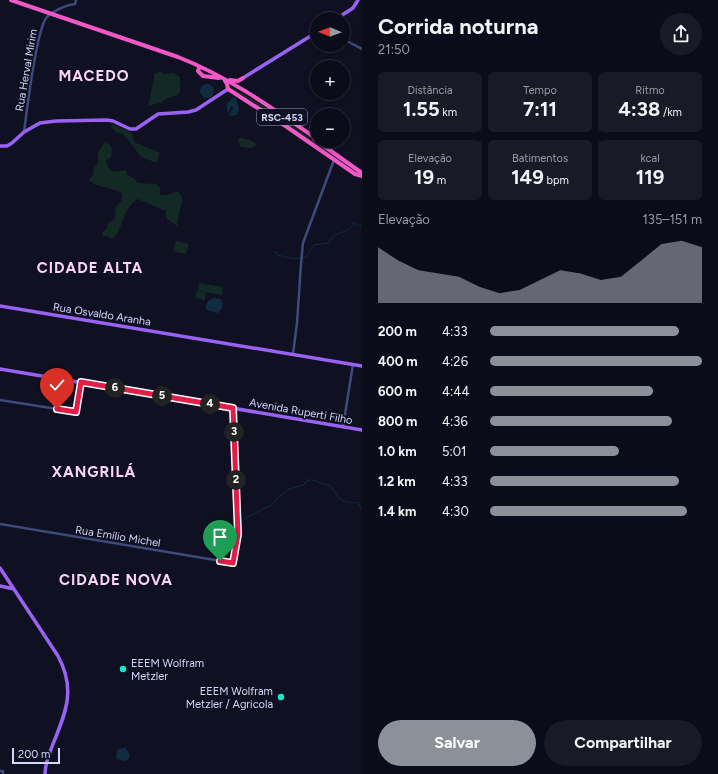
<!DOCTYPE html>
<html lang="pt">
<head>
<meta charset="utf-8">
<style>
  :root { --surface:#0b0c19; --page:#191a26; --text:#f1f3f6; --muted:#9a9ba2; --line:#2b2c38; --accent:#8c9099 }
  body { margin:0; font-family:Figtree,sans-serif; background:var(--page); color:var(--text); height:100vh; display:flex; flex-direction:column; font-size:15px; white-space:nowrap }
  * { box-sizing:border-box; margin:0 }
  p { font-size:13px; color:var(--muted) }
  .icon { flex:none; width:22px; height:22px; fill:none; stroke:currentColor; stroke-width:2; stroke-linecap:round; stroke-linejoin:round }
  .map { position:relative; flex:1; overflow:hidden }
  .drawer { display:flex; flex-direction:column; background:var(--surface); width:356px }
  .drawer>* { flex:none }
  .needle { width:26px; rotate:271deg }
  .tools { position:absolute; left:310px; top:12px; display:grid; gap:8px }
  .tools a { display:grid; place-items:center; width:40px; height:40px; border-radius:50%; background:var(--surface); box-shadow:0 2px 6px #0003,0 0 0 1px var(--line); font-size:20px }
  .scale { position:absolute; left:12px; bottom:10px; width:48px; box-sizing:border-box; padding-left:4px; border:2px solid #d3d8fc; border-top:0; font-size:11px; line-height:14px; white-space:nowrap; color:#d3d8fc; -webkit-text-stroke:3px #0f1021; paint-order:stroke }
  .pin { position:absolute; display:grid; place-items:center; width:34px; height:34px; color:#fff; margin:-41px -17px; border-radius:50% 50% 50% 0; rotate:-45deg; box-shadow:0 0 4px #0007 }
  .pin .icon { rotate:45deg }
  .km { position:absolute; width:20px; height:20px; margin:-10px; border-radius:50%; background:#222; color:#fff; font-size:11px; line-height:20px; text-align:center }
  .round { display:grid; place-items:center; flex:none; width:42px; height:42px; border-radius:21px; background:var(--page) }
  .summary { display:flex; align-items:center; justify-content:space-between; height:68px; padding:0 16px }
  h1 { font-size:22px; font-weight:700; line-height:30px }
  .metrics { display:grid; grid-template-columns:repeat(3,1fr); gap:6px; height:68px; padding:4px 16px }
  .metrics div { display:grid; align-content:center; border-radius:6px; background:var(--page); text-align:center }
  .metrics b { font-size:20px; font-weight:700 }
  .metrics small { font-size:11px; font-weight:400 }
  .metrics p { font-size:11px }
  .chart { height:112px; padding:8px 16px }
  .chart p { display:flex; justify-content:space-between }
  .chart svg { width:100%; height:72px; margin-top:4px; fill:var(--accent); opacity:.7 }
  .button { display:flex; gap:8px; margin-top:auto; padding:8px 16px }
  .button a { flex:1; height:46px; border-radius:24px; background:var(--accent); color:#fff; font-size:16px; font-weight:700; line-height:46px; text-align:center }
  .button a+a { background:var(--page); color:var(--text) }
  ul { padding:0 16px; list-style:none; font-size:13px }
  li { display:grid; grid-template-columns:64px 48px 1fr; align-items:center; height:30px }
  li i { height:10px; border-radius:5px; background:var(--accent) }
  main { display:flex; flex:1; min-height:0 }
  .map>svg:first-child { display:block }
</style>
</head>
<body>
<main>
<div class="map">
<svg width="362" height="774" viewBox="0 0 362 774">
  <rect width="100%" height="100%" fill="#0f1021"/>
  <path fill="#132a24" d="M161,72L164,74L173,73L180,77V92L177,95L166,99L162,102L148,106L155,73Z
    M233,88L267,108L362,174H358L233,91L232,89Z
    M112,124L132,133L134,142L160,153L158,157L157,163L141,157L126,137L122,134L116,132L111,127Z
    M239,138C246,138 253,141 257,145L251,148L241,147L238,142Z
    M104,143L109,144L112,148L111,157L106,161C108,172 116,173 124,170L127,172V175L135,179L137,183L157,184L160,188V194C168,198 171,192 178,192C186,200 181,204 179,213C178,217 178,222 177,226C171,220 164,221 166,211L138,199C122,207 123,232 112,239L107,236H103L102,233L107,228L108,223L115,219L116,207C120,201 123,202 122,193C112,187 94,187 89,180L90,178L93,176L94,168L98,163V152Z
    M176,241L189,244L186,254L173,251Z
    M199,283L223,287L222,295L198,291Z
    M196,291L206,293L205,300L195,298Z
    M77,571L94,573L95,585L75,587Z"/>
  <path fill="#0f2c40" d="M200 91a7 7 0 1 1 14 0a7 7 0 1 1-14 0Z
    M233,97L236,98L239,109L237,115L230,116L229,115L234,107H231L228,114L226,105Z
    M214,298L220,299L223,303L222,308L218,313L209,311L205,308L208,301Z
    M126,748L130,755L128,760L125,761L116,759L117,749Z"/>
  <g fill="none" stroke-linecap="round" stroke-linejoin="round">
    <path stroke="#0f2c40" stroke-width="1" d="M274,252H276L277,255L295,259L300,258
      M303,258L306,257L314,245L329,243C335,230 342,235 350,228C351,227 352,225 354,223L359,226H362
      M313,480L332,487C339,501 343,502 358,503L362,509
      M244,519L273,504L276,499L289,489L303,485L308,480H311"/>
    <path stroke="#3e4a7c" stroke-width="2.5" d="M343,39L362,49
      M24,132C27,111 36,29 47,17C53,11 66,5 75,4L76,0
      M293,354L297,323L301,264L303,243L334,160
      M0,400L76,412L81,382
      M343,427L353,364
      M0,524L233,563L238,534L233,409
      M0,771H3V774"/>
    <path stroke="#9a62f3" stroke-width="3.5" d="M336,19L353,8L358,0
      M243,78L317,32
      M0,146H7L12,143L24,132L40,123L56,121L107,120L113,121L130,129H136L158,114L188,112L196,110L228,89
      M0,306L362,366
      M0,369L362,430
      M0,568L58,656C76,689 66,712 53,744C49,754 45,763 45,774
      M0,586L14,589"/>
    <path stroke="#f257c6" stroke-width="4" d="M11,0L178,57C229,77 272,108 317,139
      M199,68L198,71L203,76L219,78
      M230,80L238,81L243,78
      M225,81L227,84L228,89L287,127L355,174L362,176
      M314,139L362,173"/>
  </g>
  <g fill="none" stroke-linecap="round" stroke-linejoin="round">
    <defs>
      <path id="route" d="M57,409L76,412L81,382L233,408L238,534L233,563L220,561"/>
    </defs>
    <use href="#route" stroke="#fff" stroke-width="8"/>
    <use href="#route" stroke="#e11d48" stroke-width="5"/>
  </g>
  <g fill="#12e8ca" stroke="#0f1021" stroke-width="1.5">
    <circle cx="123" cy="669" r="4"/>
    <circle cx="281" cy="697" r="4"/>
  </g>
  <g text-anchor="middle" stroke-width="3.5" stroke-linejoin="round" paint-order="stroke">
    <rect fill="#0f1021" stroke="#989cba" stroke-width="1" x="257" y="109" width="50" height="16" rx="3"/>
    <g font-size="10" font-weight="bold" fill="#d3d8fc">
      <text x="282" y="121">RSC-453</text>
    </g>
    <g font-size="11" fill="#d3d8fc" stroke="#0f1021">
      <text transform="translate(26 70) rotate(-80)" y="4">Rua Herval Mirim</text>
      <text transform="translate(102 314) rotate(9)" y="4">Rua Osvaldo Aranha</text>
      <text transform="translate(301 411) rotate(10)" y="4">Avenida Ruperti Filho</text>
      <text transform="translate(118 536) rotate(9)" y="4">Rua Emílio Michel</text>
    </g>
    <g font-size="11" fill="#d3d8fc" stroke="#0f1021" text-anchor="start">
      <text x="131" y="667">EEEM Wolfram<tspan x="131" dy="13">Metzler</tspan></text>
      <text x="273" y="695" text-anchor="end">EEEM Wolfram<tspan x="273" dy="13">Metzler / Agricola</tspan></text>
    </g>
    <g font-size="15" font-weight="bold" letter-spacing="1" fill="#fcd4f7" stroke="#0f1021">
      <text x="94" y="81">MACEDO</text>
      <text x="90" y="273">CIDADE ALTA</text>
      <text x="94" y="477">XANGRILÁ</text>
      <text x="116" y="585">CIDADE NOVA</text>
    </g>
  </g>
</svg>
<div class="tools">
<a><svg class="needle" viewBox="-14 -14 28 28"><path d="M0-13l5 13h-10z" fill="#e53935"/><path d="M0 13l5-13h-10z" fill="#9a9ba2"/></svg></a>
<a>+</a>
<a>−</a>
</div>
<div class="scale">200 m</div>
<div class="pin" style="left:220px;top:561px;background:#1e9e55"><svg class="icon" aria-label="arrive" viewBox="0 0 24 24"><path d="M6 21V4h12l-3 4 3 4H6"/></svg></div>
<div class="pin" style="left:57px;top:409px;background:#d93025"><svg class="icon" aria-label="check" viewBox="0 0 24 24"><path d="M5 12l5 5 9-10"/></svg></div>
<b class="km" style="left:236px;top:480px">2</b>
<b class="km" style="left:234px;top:432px">3</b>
<b class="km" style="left:210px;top:404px">4</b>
<b class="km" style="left:162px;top:396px">5</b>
<b class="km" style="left:115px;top:388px">6</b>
</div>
<section class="drawer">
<div class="summary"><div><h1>Corrida noturna</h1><p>21:50</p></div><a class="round"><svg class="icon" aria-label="share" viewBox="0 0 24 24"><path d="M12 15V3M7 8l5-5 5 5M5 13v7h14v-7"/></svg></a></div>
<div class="metrics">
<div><p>Distância</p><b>1.55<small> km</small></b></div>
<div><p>Tempo</p><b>7:11</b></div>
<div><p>Ritmo</p><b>4:38<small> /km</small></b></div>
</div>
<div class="metrics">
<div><p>Elevação</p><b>19<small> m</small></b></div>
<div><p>Batimentos</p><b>149<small> bpm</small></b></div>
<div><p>kcal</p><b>119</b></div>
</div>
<div class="chart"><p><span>Elevação</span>135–151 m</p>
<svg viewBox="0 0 160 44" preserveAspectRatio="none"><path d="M0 44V10L10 18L20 24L30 26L40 28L50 34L60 38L70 36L80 30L90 24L100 26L110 30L120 28L130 18L140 8L150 6L160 10V44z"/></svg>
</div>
<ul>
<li><b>200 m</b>4:33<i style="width:89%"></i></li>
<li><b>400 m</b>4:26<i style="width:100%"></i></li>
<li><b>600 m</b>4:44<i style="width:77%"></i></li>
<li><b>800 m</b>4:36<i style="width:86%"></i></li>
<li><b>1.0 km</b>5:01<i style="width:61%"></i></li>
<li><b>1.2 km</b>4:33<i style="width:89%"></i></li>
<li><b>1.4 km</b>4:30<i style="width:93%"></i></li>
</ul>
<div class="button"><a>Salvar</a><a>Compartilhar</a></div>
</section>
</main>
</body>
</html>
